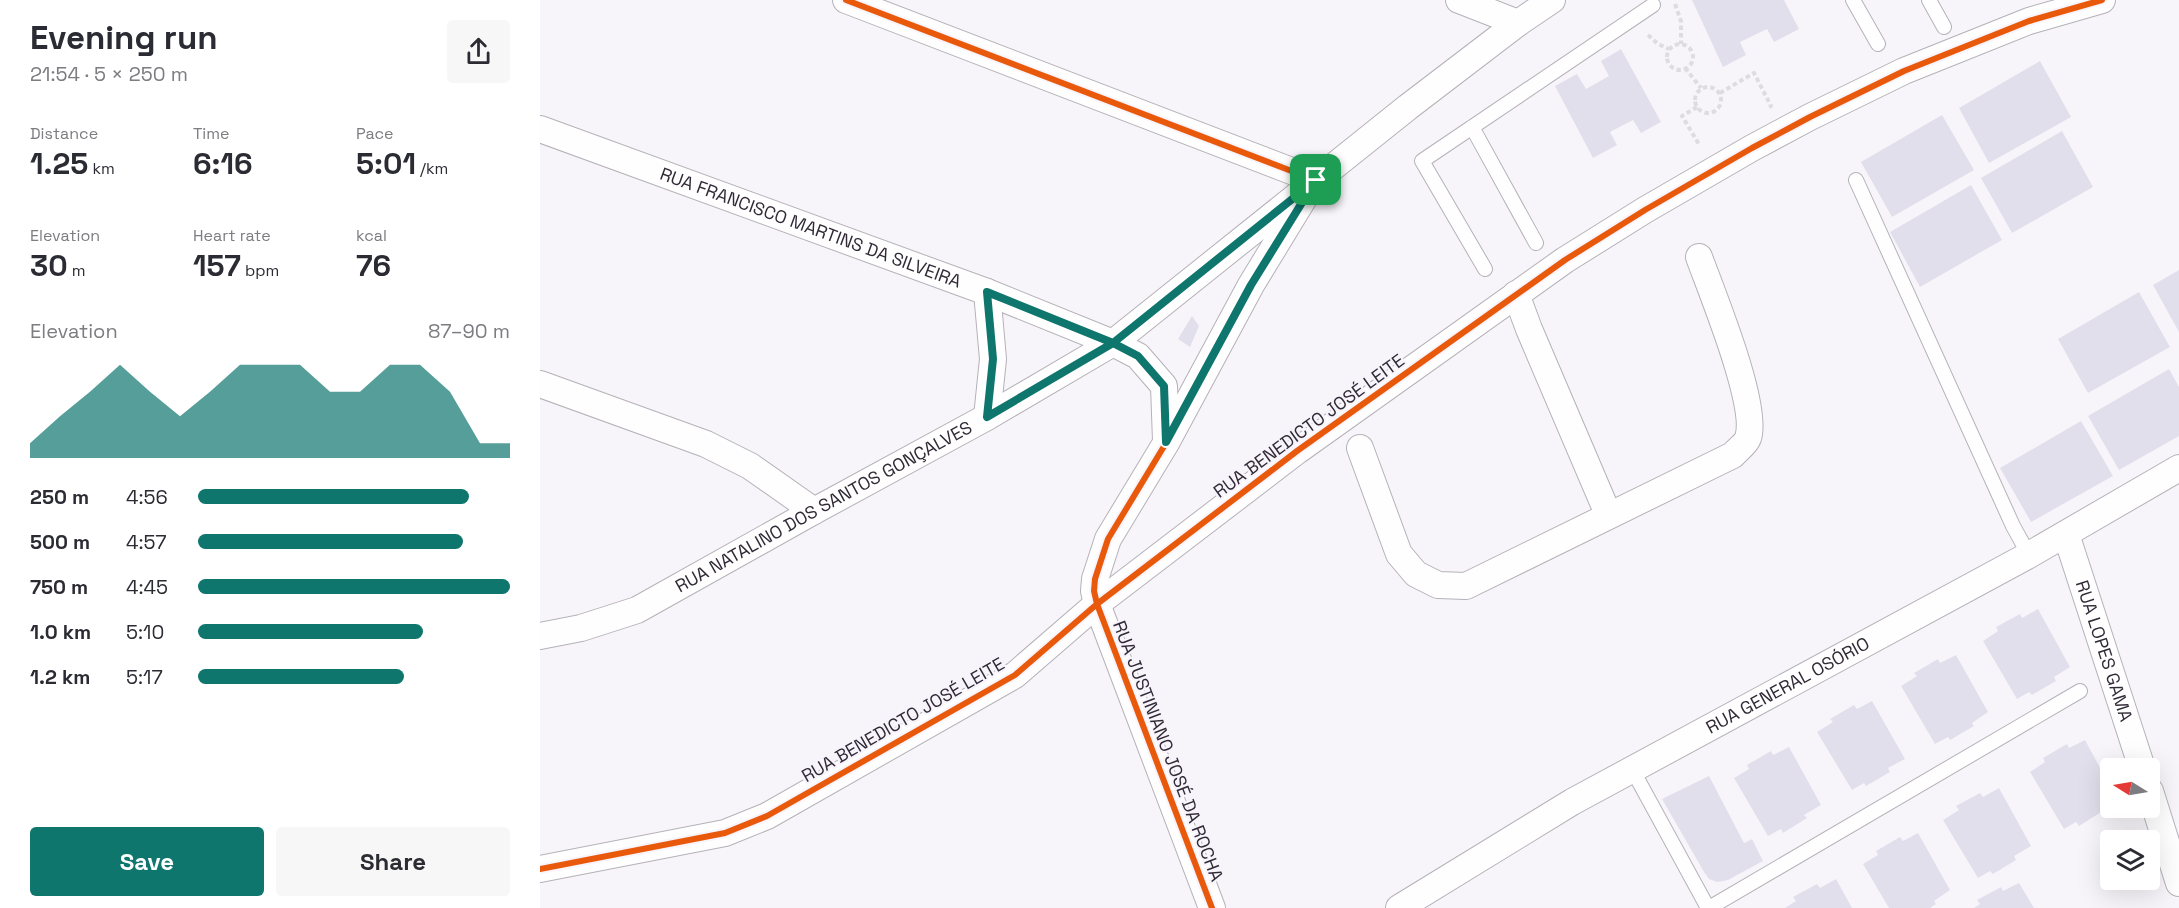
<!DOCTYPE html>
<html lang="en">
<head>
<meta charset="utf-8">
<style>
  :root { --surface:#fff; --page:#f7f7f7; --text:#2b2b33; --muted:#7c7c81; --accent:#0f766e }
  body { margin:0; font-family:"Space Grotesk",sans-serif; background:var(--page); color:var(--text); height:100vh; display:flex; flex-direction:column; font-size:22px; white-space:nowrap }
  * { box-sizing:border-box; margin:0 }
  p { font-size:20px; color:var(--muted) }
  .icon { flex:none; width:33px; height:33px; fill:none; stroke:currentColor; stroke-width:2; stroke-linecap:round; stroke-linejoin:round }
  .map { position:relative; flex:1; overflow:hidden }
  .sheet { display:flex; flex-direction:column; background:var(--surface); width:540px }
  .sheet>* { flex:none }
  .needle { width:39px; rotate:281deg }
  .fabs { position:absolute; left:1560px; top:758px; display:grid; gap:12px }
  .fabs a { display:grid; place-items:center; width:60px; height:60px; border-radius:6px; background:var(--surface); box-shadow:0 6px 24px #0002; font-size:30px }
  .pin { position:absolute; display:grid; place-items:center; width:51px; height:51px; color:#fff; margin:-26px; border-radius:12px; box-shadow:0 3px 9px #0006 }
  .round { display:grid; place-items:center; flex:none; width:63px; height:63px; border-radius:6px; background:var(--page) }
  .overview { display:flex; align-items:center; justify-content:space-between; height:102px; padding:0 30px }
  h1 { font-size:33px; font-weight:700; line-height:45px }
  .stats { display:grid; grid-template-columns:repeat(3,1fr); gap:9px; height:102px; padding:6px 30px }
  .stats div { display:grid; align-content:center }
  .stats b { font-size:30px; font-weight:700 }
  .stats small { font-size:16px; font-weight:400 }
  .stats p { font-size:16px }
  .chart { height:168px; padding:12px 30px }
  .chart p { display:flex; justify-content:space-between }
  .chart svg { width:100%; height:108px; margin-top:6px; fill:var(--accent); opacity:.7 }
  .action { display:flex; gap:12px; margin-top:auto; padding:12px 30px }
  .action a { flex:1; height:69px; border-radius:6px; background:var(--accent); color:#fff; font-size:24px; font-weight:700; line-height:69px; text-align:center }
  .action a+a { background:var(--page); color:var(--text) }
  ul { padding:0 30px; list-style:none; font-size:20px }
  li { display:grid; grid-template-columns:96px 72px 1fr; align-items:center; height:45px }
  li i { height:15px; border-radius:8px; background:var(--accent) }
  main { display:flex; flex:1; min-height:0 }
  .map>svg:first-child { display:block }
</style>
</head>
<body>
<main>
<section class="sheet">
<div class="overview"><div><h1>Evening run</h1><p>21:54 · 5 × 250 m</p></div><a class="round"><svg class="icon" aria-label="share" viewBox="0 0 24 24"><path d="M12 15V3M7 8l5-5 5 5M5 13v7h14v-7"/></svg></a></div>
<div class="stats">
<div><p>Distance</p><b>1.25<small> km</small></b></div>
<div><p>Time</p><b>6:16</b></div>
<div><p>Pace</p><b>5:01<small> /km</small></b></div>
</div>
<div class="stats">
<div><p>Elevation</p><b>30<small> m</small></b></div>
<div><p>Heart rate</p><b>157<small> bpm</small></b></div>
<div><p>kcal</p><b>76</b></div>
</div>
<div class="chart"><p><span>Elevation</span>87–90 m</p>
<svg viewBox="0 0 160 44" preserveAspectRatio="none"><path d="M0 44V38L10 27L20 17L30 6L40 17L50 27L60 17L70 6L80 6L90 6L100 17L110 17L120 6L130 6L140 17L150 38L160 38V44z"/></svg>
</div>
<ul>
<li><b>250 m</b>4:56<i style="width:87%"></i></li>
<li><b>500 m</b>4:57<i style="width:85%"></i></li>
<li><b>750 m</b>4:45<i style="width:100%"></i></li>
<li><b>1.0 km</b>5:10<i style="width:72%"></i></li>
<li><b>1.2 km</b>5:17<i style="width:66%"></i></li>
</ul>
<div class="action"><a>Save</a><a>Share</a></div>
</section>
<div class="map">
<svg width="1639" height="908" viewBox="0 0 1639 908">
  <rect width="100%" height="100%" fill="#f8f5fa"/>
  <path fill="#e2dfec" d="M1152,0H1244L1259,29L1234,42L1227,29L1200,42L1206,55L1183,67Z
    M1081,49L1121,122L1101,133L1093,120L1070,132L1077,145L1053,158L1015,86L1037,74L1046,89L1069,76L1061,61Z
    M1500,61L1531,117L1449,163L1419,108Z
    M1402,115L1434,170L1352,217L1321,162Z
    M1522,131L1553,187L1472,233L1441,178Z
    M1431,185L1462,240L1380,287L1350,232Z
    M1639,270V332L1613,285Z
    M1599,292L1630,347L1548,393L1518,339Z
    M652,316L659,326L650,347L638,339Z
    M1629,369L1639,387V436L1579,470L1548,416Z
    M1541,421L1573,476L1491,522L1460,468Z
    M1498,609L1530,667L1514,677L1516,681L1492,695L1489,692L1477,699L1443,641L1458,631L1456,627L1480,614L1482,618Z
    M1416,655L1448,712L1432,723L1434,726L1410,740L1408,737L1395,744L1361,686L1377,676L1374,673L1398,659L1400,663Z
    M1332,701L1365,759L1348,768L1350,772L1326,786L1324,783L1312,790L1277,732L1293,722L1290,719L1314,705L1317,709Z
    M1545,740L1570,786V802L1561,808L1563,811L1539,826L1536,822L1524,829L1490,772L1505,762L1503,758L1527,744L1529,748Z
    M1249,747L1281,805L1264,815L1267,818L1243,833L1241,829L1228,836L1194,778L1209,769L1207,765L1231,751L1233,755Z
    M1169,776L1204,843L1212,839L1223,861L1188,880L1177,882L1169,879L1164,872L1122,799Z
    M1459,788L1491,846L1474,856L1476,860L1453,874L1450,871L1438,878L1403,820L1419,810L1416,806L1440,793L1443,797Z
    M1378,833L1410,890L1394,901L1396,904L1390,908H1349L1323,864L1338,855L1336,851L1360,837L1363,841Z
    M1296,879L1312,908H1245L1256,901L1253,897L1277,884L1280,888Z
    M1479,883L1494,908H1434L1440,904L1437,900L1461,887L1463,891Z"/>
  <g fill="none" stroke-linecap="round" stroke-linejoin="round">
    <defs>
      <path id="lane" d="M1313,0L1338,44
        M1389,0L1404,27
        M932,127L996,243
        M1316,180L1473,526L1489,555
        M945,269L882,161L1113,5
        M1092,769L1168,908
        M1169,908L1540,691"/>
      <g id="street">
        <path d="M306,0L775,180L711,285L626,443L568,539L555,579L554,591L557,604L672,908"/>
        <path d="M919,0L978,23"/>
        <path id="s1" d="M0,129L447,292L573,343L598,356L624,386L626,441"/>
        <path d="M976,294L989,329L1068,514"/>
        <path d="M0,384L166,444L210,466L274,511"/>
        <path d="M447,417L453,359L447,292"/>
        <path d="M820,448L859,554L876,574L898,585L926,586L1193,455C1197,450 1206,444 1208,438C1219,406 1172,293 1159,257"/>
        <path id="s2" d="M1526,534L1602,768"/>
        <path id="s3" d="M0,636L41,628L97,610L274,511L447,417L573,343L868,107L978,23L1012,0"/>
        <path d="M1610,791L1639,883"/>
        <path d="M0,869L185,833L227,816L475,675L557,604L757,451L1025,260L1105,210L1212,148L1270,117L1364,71L1489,21L1562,0"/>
        <path id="s4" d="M859,908L1032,802L1489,555L1639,468"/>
      </g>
    </defs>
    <use href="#lane" stroke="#b5b1b9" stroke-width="16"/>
    <use href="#street" stroke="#b5b1b9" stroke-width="28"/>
    <path stroke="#dedcde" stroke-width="4" stroke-dasharray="4.5 3" stroke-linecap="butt" d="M1135,4L1141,21V44
      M1108,35L1118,44L1129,49
      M1127 57a13 13 0 1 1 26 0a13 13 0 1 1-26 0Z
      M1145,68L1161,88
      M1155 100a13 13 0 1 1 26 0a13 13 0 1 1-26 0Z
      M1180,93L1214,73L1231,106L1229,107
      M1157,107L1142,116L1160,146"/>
    <use href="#lane" stroke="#fefefe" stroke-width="14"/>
    <use href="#street" stroke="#fefefe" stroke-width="26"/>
    <defs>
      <path id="cycleway" d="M306,0L775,180L711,285L626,443L568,539L555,579L554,591L557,604L672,908
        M0,869L185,833L227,816L475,675L557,604L757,451L1025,260L1105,210L1212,148L1270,117L1364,71L1489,21L1562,0"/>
    </defs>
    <use href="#cycleway" stroke="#f8f4fb" stroke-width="10"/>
    <use href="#cycleway" stroke="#e8590c" stroke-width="6"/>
  </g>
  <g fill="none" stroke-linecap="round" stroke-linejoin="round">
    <defs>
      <path id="route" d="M776,180L573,343L447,417L453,359L447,292L573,343L598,356L624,386L626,442L711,285L776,180"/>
    </defs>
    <use href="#route" stroke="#fff" stroke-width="12"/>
    <use href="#route" stroke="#0f766e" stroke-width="8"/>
  </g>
  <g text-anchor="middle" stroke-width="4.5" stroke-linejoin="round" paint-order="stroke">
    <g font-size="18" fill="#312a36" stroke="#f8f4fb">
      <text dy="6" stroke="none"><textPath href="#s1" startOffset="288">RUA FRANCISCO MARTINS DA SILVEIRA</textPath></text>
      <text transform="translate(769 426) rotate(-36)" y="6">RUA BENEDICTO JOSÉ LEITE</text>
      <text dy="6" stroke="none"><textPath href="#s3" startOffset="314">RUA NATALINO DOS SANTOS GONÇALVES</textPath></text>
      <text dy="6" stroke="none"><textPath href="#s2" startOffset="123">RUA LOPES GAMA</textPath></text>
      <text dy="6" stroke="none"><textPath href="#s4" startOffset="448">RUA GENERAL OSÓRIO</textPath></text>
      <text transform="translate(363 720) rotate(-30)" y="6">RUA BENEDICTO JOSÉ LEITE</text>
      <text transform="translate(628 751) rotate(69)" y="6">RUA JUSTINIANO JOSÉ DA ROCHA</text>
    </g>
  </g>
</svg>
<div class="fabs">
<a><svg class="needle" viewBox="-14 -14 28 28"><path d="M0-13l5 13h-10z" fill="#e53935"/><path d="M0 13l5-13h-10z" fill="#7c7c81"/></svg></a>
<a><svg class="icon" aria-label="layers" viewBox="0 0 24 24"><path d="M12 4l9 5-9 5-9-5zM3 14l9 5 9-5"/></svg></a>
</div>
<div class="pin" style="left:776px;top:180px;background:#1e9e55"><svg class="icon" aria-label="arrive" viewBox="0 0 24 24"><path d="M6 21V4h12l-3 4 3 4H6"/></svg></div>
</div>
</main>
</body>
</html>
